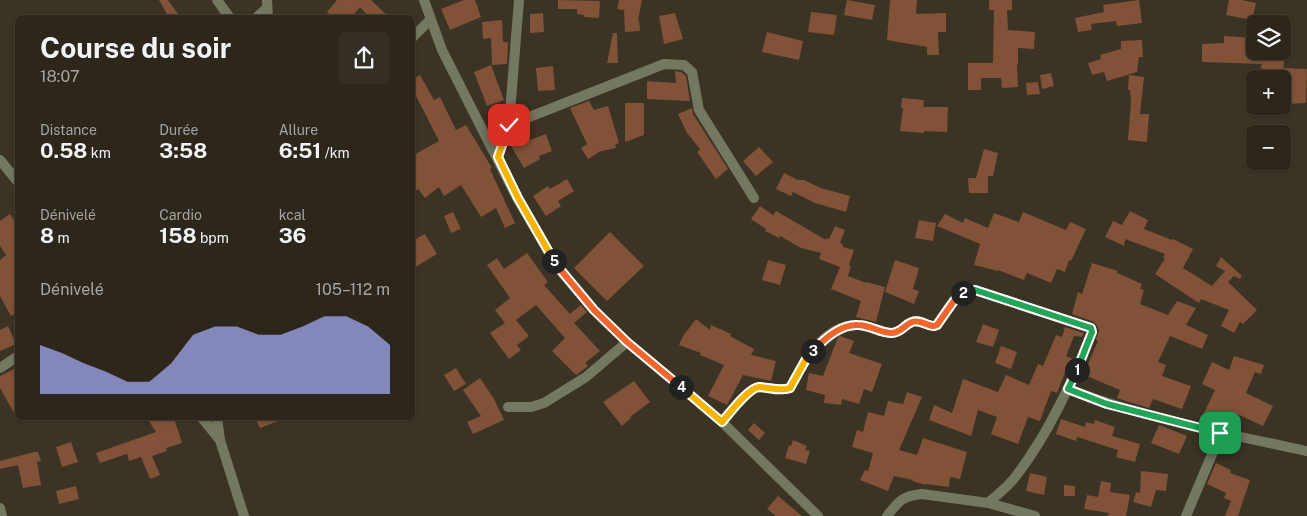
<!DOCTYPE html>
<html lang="fr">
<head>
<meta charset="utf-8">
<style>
  :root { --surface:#2c261b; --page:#342e24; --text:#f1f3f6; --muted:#a6a5a3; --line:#48433a; --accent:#a9b0fc }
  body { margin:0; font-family:"Public Sans",sans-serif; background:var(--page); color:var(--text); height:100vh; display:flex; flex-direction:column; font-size:19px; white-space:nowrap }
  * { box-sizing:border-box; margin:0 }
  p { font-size:16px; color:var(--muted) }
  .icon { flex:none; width:28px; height:28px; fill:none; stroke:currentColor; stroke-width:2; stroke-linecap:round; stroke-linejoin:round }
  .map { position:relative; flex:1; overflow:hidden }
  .side { position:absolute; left:15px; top:15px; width:400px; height:405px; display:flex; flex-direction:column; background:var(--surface); border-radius:8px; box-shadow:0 1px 4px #0004,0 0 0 1px var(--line) }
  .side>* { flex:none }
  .controls { position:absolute; left:1246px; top:15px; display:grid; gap:10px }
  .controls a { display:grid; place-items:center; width:45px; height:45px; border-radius:8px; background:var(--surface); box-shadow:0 1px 4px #0004,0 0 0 1px var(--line); font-size:25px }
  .pin { position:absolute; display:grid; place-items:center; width:42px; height:42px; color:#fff; margin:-21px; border-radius:10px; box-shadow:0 2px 8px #0006 }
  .km { position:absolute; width:25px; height:25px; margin:-12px; border-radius:50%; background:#222; color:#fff; font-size:14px; line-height:25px; text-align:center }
  .round { display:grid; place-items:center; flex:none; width:52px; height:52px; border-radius:8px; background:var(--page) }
  .headline { display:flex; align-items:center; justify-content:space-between; height:85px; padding:0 25px }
  h1 { font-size:28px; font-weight:700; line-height:38px }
  .stats { display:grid; grid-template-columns:repeat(3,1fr); gap:8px; height:85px; padding:5px 25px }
  .stats div { display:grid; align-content:center }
  .stats b { font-size:21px; font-weight:700 }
  .stats small { font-size:14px; font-weight:400 }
  .stats p { font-size:14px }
  .chart { height:140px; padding:10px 25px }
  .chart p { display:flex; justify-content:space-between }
  .chart svg { width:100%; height:90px; margin-top:5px; fill:var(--accent); opacity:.7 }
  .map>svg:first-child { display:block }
</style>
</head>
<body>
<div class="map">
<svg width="1307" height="516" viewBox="0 0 1307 516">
  <rect width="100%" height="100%" fill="#3b3324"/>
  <path fill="#815237" d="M159,0H168L181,18H169Z
    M337,0H371L390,18H370L360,7L351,18H334L327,12Z
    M464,0H475L481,17L450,30L441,9Z
    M558,0L600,1L599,18L584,17V15L577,14V9H558Z
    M619,0H642L638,20H639L640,31L625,32L624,10L617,9Z
    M847,0L875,5L872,20L844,15Z
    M890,0H917L916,14L946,13V32H938L939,55H927V47L887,40Z
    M989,0H1012V10H1007L1008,30L1035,32L1034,49L1018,48V64H1017L1018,87L1002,88L1001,78H981V90H968V63H993L994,10H989Z
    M1139,0L1142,23L1117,26L1116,21L1091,24L1092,30L1078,32L1075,18L1104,12L1103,5Z
    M1229,0H1242L1256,3L1252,20L1226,15Z
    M811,12L837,15L834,35L808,32Z
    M543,13L544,32L530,33V14Z
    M675,13L683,39L664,44L659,16Z
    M502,20L503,42H508L507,64L492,65L491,38L483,39L482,22Z
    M767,32L803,41L799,60L762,52Z
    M613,33H617L618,63H607Z
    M1224,36L1255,38V51H1261L1285,58L1283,68L1307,69L1306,103L1287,104L1289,76L1260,68L1262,64L1202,62V44L1224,43Z
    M1142,40L1143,57H1139L1137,72L1107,81L1104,72L1092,75L1088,63L1101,59L1100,55L1121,49V41Z
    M491,65L504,100L487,106L474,72Z
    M553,66L555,90L538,91L536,68Z
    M675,71L681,72L686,76L690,101L647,99V81L676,83Z
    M1051,73L1054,86L1042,89L1040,75Z
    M420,75L434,100L440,97L456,130L466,125L492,168L490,169L515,223L505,228L496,208L481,217L461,185L444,196L439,187L425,198L418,189L412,194V156L439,141L412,88V79Z
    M1129,75L1144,77L1140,114H1149L1147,142L1128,140L1131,102L1130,90H1128Z
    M1038,82L1040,94L1027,95L1026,83Z
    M902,98L924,100L923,107H948L947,132L924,131V133L900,131L903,108H901Z
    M589,101L594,110L608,106L619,143L615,145L616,148L601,151L588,159L581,148L587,144L570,108Z
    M625,103H644V135L625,142Z
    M692,108L693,114L728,169L716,179L697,152L700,149L687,133L678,114Z
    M546,134L552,151L539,156L540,159L524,168L511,146L528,136L530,140Z
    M759,147L773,162L756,176L743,161Z
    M984,149L998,153L993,176H988V193H969L968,178H976Z
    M784,173L798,180H804L821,188L850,196L846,212L815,203L793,192L791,196L776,189Z
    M567,179L574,191L558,201L561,206L546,216L533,196L548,186L550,189Z
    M760,206L773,215L776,211L826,240V238L829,239L835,226L845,230L840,243L843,245V247L854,250L849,265L851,266L848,276L866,283V282L885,287L876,322L856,317L861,301L831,289L840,267L819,259L821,253L801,248L780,236L779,238L765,231L766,229L751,219Z
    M1130,211L1148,220L1144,229L1172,240L1173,239L1193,249L1183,268L1212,286L1225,271L1216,266L1221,257L1242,276L1240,279L1234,276L1228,282L1257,310L1243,324L1240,322L1234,333L1221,326L1229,310L1201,299L1199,303L1155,274L1165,259L1163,258L1165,254L1125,239L1124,246L1105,237L1113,221L1122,225Z
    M453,212L461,229L451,233L444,216Z
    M1023,212L1066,230L1070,222L1086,229L1071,261L1069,260L1065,272L1057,269L1051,283L1027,273L1024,280L998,270V271L974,265L980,244L937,226L945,214L963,223L965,218L988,228L994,213L1019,222Z
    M10,214L18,226V312L11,316L0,296V260L6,255L0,246V221Z
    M919,220L936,223L933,241L915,238Z
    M610,232L644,266L607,301L574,268Z
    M425,234L437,254L412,269V241Z
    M527,253L548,282L544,285L570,314L581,305L587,312L574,323L600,351L585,363L588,366L576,375L552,351L565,338L536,305L516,320L529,336L517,345L521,350L509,359L490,333L505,323L495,310L510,298L487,265L497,258L504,269Z
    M768,260L786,265L780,285L762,280Z
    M895,260L919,268L913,289L919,291L914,304L885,292Z
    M1092,263L1118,271L1117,273L1142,284L1140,289L1144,290L1140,304L1168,315L1177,301L1196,308L1186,325L1208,335L1202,349L1170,336L1158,362L1166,365L1162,376L1191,386L1182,409L1153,399L1149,408L1126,401L1117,398L1120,390L1082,374L1086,364H1088L1098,341L1096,340L1099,330L1096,324L1094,322L1072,314L1078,292L1082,294Z
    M696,319L710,330L711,325L731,334L730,336L754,349L751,355L776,361L771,381L743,375L727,405L708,396L724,365L700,355L701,353L679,345L683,336Z
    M983,324L999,330L993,347L976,342Z
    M8,326L16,344L0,351V330Z
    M1065,327L1084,333L1082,337L1074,336L1066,356L1073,359L1067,373L1065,372L1057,393L1051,391L1040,421L1028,417L1018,444L991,434L997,417L978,410L971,436L929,420L934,405L952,413L963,379L998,392L1006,375L1029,385L1038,364L1043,366L1056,335L1062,337Z
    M840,336L854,341L849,353L882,364L872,392L864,389L859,404L842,399L841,405L824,403L825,395L806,390L809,373L823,376L838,337Z
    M1001,346L1017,352L1011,369L995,363Z
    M1234,356L1264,365L1261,374L1255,372L1246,393L1273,406L1263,426L1237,414L1230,428L1221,426L1202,417L1215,390L1202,384L1212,362L1229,370Z
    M18,367V420L0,388V376Z
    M456,368L466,384L454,391L444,375Z
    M480,378L494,399L504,420L473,434L467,422L481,416L463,390Z
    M634,381L650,402L630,417L631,418L622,426L603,402Z
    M907,392L922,397L899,450L917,455L923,438L967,452L960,479L950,477L949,487L926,484V485L912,481L913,480L894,476L888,491L860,480L865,470L868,471L873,453L852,447L857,430L863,432L868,412L884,416L888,401L903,404Z
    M147,418H174L182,443L166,448L167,451L152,456L160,475L150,479L141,457L129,461L127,454L100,463L96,453L156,432Z
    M255,418H286L260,428Z
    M1061,419L1085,427L1086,422L1094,424L1095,420L1115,427L1112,436L1140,444L1135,462L1116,457L1118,450L1077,437L1076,441L1056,434Z
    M754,423L765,433L759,440L748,430Z
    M1159,425L1187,436L1179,454L1151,443Z
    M793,440L807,446L805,450L810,451L806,464L785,458L789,445L791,446Z
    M71,442L78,462L62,467L56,447Z
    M34,452H38L41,461L37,462L41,485L23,488L18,465L0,469V461Z
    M1216,463L1231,470L1230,473L1250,480L1238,516H1225L1231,501L1224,498L1226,493L1207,484Z
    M1141,471L1168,474L1166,491L1156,490L1151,507L1133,502L1136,492L1140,493Z
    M1030,473L1047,477L1044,495L1026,491Z
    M1101,481L1111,483L1110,492L1130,495L1126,516H1108L1109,513L1084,509L1087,495L1098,497Z
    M1064,485L1075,486V496H1064Z
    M76,486L79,499L59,504L56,491Z
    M778,496L802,516H776L767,509Z"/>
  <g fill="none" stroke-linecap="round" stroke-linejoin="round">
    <path stroke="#737861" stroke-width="10" d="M217,0L230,18
      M267,0L268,18
      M256,18L267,8
      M509,125L664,64L684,65L692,72L699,110L754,198
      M498,157L509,125L519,0
      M0,160L18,182
      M0,368L18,356
      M1067,389C1145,418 1226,434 1307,451
      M508,407H531L544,403L586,377L627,342
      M202,418L220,440
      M722,422C729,414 748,388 759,387C769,387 779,392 790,388C803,363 824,324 858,325C869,325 880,333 892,333C902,332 903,325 912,322C919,319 927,326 934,326L937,325C947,310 955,293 975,290L1091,328L1092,332C1072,382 1049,433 1016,476C1009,486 998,494 988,503
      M0,508L2,516
      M887,516C899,501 902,496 922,494L988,503L1035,516
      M1186,516L1221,433"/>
    <path stroke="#737861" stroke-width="10" d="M424,0L442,50L517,198L559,269L594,310L627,342L722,422L818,516
      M412,38L430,20
      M217,418L220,440L244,516"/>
  </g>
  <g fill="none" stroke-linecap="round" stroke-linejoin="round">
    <defs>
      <path id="split-1" d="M1077,370L1068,389L1107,404L1220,433"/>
      <path id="split-2" d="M963,293L975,290L1091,328L1092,332L1077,370"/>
      <path id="split-3" d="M813,351C824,339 840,324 858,325C870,325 880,333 892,333C902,332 904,325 912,322C919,319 927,326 934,326L937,325L956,298L963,293"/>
      <path id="split-4" d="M681,387L722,422C729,414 748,388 759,387C769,387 779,392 790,388L806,359L813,351"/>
      <path id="split-5" d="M554,261L559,268L594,310L627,342L681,387"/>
      <path id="split-6" d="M509,125L498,157L518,198L554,261"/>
    </defs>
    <use href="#split-1" stroke="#fff" stroke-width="10"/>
    <use href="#split-2" stroke="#fff" stroke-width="10"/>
    <use href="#split-3" stroke="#fff" stroke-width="10"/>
    <use href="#split-4" stroke="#fff" stroke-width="10"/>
    <use href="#split-5" stroke="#fff" stroke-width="10"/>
    <use href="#split-6" stroke="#fff" stroke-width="10"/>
    <use href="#split-1" stroke="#22a559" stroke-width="6"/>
    <use href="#split-2" stroke="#22a559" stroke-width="6"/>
    <use href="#split-3" stroke="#f0652b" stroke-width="6"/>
    <use href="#split-4" stroke="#f5b400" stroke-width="6"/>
    <use href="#split-5" stroke="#f0652b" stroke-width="6"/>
    <use href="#split-6" stroke="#f5b400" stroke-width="6"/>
  </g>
</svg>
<div class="controls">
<a><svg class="icon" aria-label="layers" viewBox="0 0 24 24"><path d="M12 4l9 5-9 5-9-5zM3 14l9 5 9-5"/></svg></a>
<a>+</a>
<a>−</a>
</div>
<div class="pin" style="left:1220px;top:433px;background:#1e9e55"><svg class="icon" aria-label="arrive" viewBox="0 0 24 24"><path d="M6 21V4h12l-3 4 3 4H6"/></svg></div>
<div class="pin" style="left:509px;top:125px;background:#d93025"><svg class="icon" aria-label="check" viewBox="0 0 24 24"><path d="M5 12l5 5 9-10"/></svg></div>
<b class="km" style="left:1077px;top:370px">1</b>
<b class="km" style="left:963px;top:293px">2</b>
<b class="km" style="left:813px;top:351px">3</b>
<b class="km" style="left:681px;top:387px">4</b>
<b class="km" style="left:554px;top:261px">5</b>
<section class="side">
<div class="headline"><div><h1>Course du soir</h1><p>18:07</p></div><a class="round"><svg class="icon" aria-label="share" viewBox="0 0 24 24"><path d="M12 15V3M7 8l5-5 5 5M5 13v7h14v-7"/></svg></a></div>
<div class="stats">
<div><p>Distance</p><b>0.58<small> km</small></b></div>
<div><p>Durée</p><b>3:58</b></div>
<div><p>Allure</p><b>6:51<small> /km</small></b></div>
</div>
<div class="stats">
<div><p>Dénivelé</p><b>8<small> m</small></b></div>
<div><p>Cardio</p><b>158<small> bpm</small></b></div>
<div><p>kcal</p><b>36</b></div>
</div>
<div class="chart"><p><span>Dénivelé</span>105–112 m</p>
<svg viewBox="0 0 160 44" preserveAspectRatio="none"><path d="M0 44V20L10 24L20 29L30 33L40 38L50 38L60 29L70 15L80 11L90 11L100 15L110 15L120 11L130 6L140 6L150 11L160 20V44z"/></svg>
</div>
</section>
</div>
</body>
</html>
